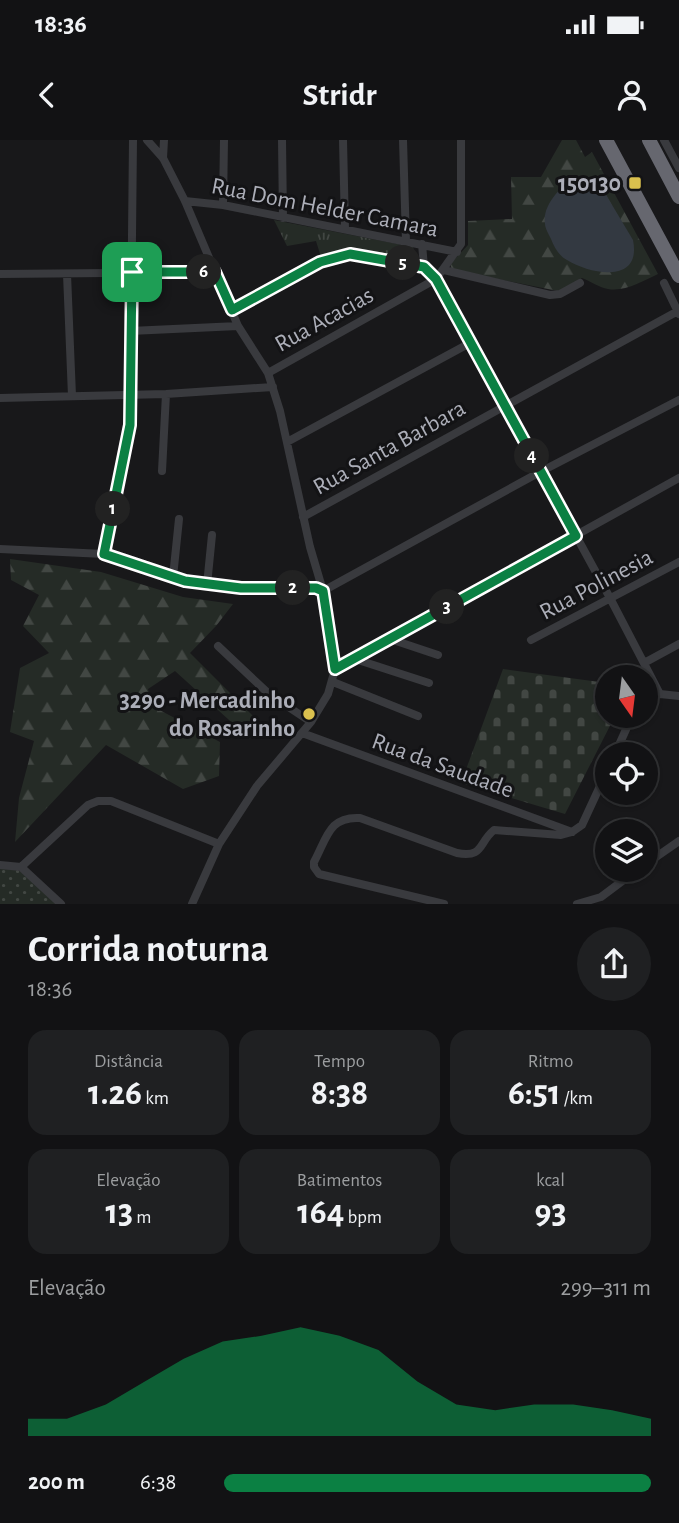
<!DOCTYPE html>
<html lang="pt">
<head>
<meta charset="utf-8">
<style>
  :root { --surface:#121214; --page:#1f2022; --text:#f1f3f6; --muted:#9c9ea0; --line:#313234; --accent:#0b8043 }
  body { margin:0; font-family:"Alegreya Sans",sans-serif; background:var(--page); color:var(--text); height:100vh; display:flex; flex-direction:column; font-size:26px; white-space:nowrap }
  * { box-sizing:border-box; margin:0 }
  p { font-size:23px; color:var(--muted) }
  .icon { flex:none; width:38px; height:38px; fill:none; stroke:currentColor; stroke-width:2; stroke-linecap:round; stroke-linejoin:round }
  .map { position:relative; height:764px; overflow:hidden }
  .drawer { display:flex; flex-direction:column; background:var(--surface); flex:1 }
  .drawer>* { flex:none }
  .needle { width:46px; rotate:166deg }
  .tools { position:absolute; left:595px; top:525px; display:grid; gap:14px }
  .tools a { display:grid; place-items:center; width:63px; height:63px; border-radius:50%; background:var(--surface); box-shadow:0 2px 5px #0004,0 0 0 2px var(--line); font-size:35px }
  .pin { position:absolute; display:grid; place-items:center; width:60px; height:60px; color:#fff; margin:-30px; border-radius:14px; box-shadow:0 4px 10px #0006 }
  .km { position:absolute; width:35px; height:35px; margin:-18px; border-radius:50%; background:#222; color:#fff; font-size:19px; line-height:35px; text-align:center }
  .round { display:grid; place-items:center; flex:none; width:74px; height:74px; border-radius:37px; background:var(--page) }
  .headline { display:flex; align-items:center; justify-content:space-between; height:119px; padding:0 28px }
  h1 { font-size:38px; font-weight:600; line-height:52px }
  .metrics { display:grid; grid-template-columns:repeat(3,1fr); gap:10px; height:119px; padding:7px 28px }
  .metrics div { display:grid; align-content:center; border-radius:18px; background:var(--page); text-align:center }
  .metrics b { font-size:35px; font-weight:600 }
  .metrics small { font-size:19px; font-weight:400 }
  .metrics p { font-size:19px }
  .chart { height:196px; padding:14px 28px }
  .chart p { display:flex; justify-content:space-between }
  .chart svg { width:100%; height:126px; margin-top:7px; fill:var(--accent); opacity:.7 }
  ul { padding:0 28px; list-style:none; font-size:23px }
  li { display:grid; grid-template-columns:112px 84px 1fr; align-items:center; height:52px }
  li i { height:18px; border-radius:9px; background:var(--accent) }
  .status { display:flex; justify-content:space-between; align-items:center; height:49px; padding:0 35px; background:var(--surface); direction:ltr }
  .status svg { height:19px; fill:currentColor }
  header { display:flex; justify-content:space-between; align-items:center; height:91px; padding:0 28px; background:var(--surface); font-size:32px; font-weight:600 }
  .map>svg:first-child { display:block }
</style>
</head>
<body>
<div class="status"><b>18:36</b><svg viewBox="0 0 49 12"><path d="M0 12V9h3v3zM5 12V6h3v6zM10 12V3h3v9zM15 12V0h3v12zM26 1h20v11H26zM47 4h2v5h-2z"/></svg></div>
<header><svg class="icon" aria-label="back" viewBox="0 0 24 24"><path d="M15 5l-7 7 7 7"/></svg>Stridr<svg class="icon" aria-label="person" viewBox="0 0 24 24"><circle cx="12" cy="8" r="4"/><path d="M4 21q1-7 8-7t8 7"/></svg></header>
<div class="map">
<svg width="679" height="764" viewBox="0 0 679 764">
  <defs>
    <pattern id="grass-dots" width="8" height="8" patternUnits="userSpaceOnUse" patternTransform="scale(1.75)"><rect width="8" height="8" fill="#252b26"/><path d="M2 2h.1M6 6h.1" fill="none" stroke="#424743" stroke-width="1.8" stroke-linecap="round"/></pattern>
    <pattern id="forest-firs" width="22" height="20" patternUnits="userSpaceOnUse" patternTransform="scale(1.75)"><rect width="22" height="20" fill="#252b26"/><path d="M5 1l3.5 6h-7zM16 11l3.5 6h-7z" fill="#424743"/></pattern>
    <pattern id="cemetery-stones" width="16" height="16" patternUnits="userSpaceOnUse" patternTransform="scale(1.75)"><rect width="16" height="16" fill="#252b26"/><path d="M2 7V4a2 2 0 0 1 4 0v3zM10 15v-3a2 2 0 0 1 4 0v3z" fill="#424743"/></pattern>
    <pattern id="park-tufts" width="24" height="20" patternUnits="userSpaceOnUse" patternTransform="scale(1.75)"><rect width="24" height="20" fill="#252b26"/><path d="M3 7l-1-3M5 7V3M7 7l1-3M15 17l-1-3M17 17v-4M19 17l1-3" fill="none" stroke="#424743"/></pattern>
  </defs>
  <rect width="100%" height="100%" fill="#18181a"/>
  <path fill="url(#grass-dots)" d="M14,727L54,756L60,764H0V729Z"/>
  <path fill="url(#forest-firs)" d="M562,0H576L585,17L592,12L658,134C643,141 625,152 608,149C600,148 590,141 582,138L567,148L558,151L452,130L450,124L468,105V81L512,79L511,37H541Z
    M10,419L101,432L183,457L233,464L216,486L190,513L259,582L250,599L175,531L148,549L152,566L220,602L219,636L183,649L106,605L15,702L19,658L34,601L10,592L20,528L49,513L23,486L39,455L11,440Z"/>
  <path fill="url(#cemetery-stones)" d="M503,529L607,543V576H615L565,674L461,643Z"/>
  <path fill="url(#park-tufts)" d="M274,80L413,107L415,114L412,119L352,108L321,117L316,101L287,106Z"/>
  <path fill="#333941" d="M576,36L590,37L599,43L633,100C642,144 591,135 567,120C559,116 554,107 551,99C549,95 545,88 545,84C542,64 562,46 576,36Z"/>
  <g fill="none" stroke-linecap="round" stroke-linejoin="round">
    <path stroke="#393a3e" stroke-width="8" d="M147,0L163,18L185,61L238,186L268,233L280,271L310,407L323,451L335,529L328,554L311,582L257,646L219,704L192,764
      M282,0L283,78
      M343,0L345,88
      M403,0L406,101
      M664,0L679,28
      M163,18L164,0
      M185,61L223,65L457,112
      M223,65L224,0
      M422,104L424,127
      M444,130L550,155L560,154L580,143
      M0,134L215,132
      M67,134L72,256
      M664,143L679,174
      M232,170L335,116L350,114L424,127L436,139L610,458L660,554
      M130,191L238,186
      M268,233L436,139L461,104V0
      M0,258L166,254L273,247
      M287,302L470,203
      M162,331L166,254
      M303,377L678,171
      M0,409L104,414L185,441L207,445L241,448H316L323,451L540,332L679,260
      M104,414L130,285L133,0
      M173,437L179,379
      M207,445L212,395
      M390,499L438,515
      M531,500L679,422
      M218,506L269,554L311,582
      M355,519L429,543
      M644,523L679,504
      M335,529L679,338
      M333,542L418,576
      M646,556L660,554L679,556
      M302,593L572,692
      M615,614L632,576
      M646,724L679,701
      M0,725L21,727L88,665L98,661H111L219,704
      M21,727L61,764
      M444,764L319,734L314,727V722C327,698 329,676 360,678L457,713C484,718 478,703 494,690L561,695L572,692L582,685L607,631
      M577,764L601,757L637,730"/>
    <path stroke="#66676f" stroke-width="14" d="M606,0L679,136
      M649,0L679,57"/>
  </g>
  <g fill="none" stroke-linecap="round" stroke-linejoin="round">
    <defs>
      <path id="route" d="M350,114L424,127L436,139L576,396L335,529L323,451L316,448H241L185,441L104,414L130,285L132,132H215L232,170L320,122Z"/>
    </defs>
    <use href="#route" stroke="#fff" stroke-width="14"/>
    <use href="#route" stroke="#0b8043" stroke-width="9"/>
  </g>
  <g fill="#dbc14e" stroke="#131315" stroke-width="2.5">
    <rect x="628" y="36" width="14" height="14" rx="3.5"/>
    <circle cx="309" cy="574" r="7"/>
  </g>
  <g text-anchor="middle" stroke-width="6" stroke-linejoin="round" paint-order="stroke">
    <g font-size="24" font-weight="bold" fill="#acaeb8" stroke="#131315" text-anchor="end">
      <text x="621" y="51">150130</text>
      <text x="295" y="568">3290 - Mercadinho<tspan x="295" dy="28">do Rosarinho</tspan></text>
    </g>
    <g font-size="24" fill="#acaeb8" stroke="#131315">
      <text transform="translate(325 67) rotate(11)" y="8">Rua Dom Helder Camara</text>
      <text transform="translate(324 179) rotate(-29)" y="8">Rua Acacias</text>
      <text transform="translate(389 307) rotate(-29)" y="8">Rua Santa Barbara</text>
      <text transform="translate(596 444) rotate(-28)" y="8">Rua Polinesia</text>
      <text transform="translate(443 625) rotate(20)" y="8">Rua da Saudade</text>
    </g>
  </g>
</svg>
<div class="tools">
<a><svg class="needle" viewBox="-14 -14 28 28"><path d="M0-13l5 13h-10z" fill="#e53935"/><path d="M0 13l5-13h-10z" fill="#9c9ea0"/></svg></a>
<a><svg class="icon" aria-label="locate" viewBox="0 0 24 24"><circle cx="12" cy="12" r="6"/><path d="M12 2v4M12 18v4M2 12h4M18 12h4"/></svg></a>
<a><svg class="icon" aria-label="layers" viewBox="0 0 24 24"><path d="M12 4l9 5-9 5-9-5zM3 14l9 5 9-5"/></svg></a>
</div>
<div class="pin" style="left:132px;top:132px;background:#1e9e55"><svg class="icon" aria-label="arrive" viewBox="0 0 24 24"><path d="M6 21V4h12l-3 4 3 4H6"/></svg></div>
<b class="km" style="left:113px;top:369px">1</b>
<b class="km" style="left:293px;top:448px">2</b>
<b class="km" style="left:447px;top:467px">3</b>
<b class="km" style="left:532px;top:316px">4</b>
<b class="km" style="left:403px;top:123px">5</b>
<b class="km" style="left:204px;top:132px">6</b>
</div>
<section class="drawer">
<div class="headline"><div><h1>Corrida noturna</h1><p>18:36</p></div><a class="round"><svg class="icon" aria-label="share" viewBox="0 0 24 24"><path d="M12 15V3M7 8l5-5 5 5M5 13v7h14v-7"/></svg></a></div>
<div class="metrics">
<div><p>Distância</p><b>1.26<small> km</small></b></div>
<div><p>Tempo</p><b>8:38</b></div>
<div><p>Ritmo</p><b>6:51<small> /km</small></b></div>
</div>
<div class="metrics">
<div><p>Elevação</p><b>13<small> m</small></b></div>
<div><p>Batimentos</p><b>164<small> bpm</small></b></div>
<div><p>kcal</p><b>93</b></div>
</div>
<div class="chart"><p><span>Elevação</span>299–311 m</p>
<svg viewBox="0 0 160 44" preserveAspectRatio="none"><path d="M0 44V38L10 38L20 33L30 25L40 17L50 11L60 9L70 6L80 9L90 14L100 25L110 33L120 35L130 33L140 33L150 35L160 38V44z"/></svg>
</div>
<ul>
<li><b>200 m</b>6:38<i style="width:100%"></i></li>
</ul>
</section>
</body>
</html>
